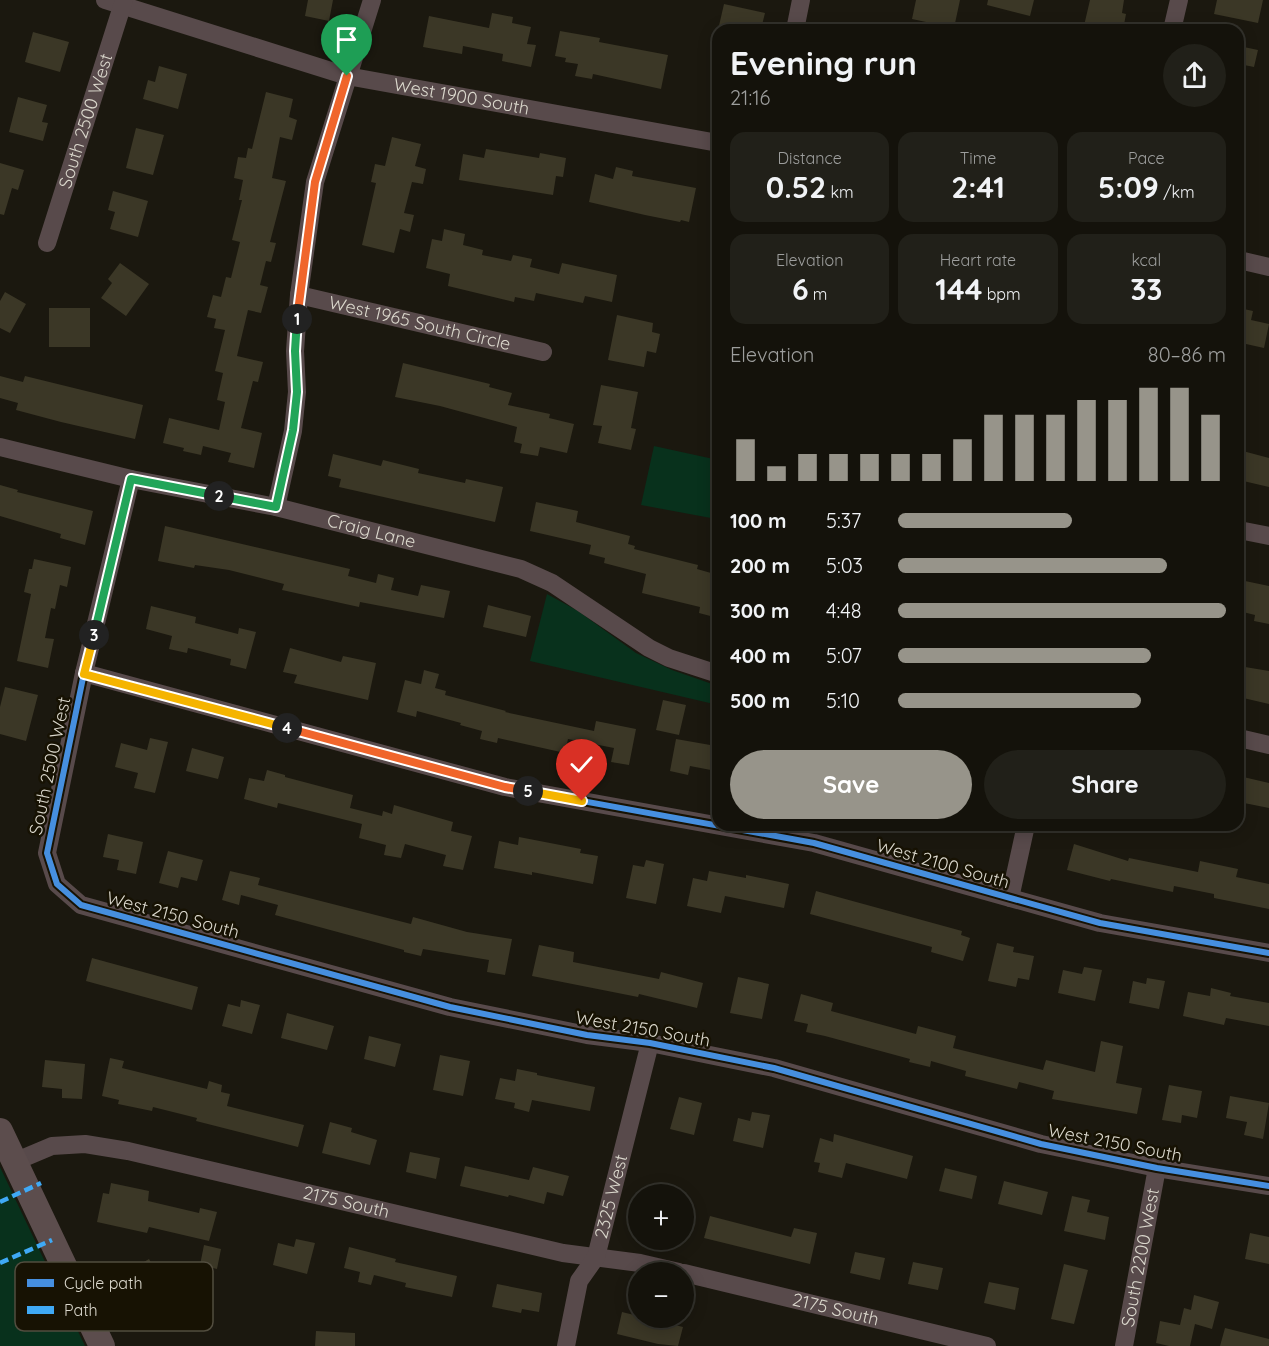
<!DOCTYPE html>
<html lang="en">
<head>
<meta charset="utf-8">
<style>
  :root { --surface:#14120b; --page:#212019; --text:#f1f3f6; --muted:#9d9e9d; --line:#33322c; --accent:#97948a }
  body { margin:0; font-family:Quicksand,sans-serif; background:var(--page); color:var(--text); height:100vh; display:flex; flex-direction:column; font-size:22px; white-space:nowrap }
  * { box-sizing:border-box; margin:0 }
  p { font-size:20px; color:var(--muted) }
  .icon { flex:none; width:33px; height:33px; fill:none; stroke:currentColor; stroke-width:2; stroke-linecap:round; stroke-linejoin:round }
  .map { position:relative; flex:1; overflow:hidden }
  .details { position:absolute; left:712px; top:24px; width:532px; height:807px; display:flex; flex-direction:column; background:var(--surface); border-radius:18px; box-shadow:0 3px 15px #0003,0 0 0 2px var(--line) }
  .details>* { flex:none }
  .tools { position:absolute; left:628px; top:1184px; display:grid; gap:12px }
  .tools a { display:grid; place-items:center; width:66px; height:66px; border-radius:50%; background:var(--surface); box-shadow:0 3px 15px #0003,0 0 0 2px var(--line); font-size:30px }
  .pin { position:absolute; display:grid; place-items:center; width:51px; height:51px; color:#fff; margin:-62px -26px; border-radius:50% 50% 50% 0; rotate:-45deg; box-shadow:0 0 6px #0007 }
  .pin .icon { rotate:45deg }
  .km { position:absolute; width:30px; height:30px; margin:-15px; border-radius:50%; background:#222; color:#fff; font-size:16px; line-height:30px; text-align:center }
  .round { display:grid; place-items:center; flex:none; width:63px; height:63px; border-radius:32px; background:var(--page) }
  .head { display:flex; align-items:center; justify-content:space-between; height:102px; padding:0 18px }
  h1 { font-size:33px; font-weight:700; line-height:45px }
  .stats { display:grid; grid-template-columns:repeat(3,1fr); gap:9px; height:102px; padding:6px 18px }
  .stats div { display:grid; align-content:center; border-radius:15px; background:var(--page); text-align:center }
  .stats b { font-size:30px; font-weight:700 }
  .stats small { font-size:16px; font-weight:400 }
  .stats p { font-size:16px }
  .chart { height:168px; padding:12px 18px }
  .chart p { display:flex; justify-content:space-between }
  .chart svg { width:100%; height:108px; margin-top:6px; stroke:var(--accent); stroke-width:6 }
  .primary-button { display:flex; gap:12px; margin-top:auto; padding:12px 18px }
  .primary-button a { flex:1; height:69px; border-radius:36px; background:var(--accent); color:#fff; font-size:24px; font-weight:700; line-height:69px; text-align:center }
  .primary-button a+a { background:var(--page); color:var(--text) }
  ul { padding:0 18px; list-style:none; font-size:20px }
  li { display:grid; grid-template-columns:96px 72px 1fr; align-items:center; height:45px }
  li i { height:15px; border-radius:8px; background:var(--accent) }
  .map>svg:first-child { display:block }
</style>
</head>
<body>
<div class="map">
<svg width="1269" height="1346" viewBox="0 0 1269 1346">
  <rect width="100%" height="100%" fill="#1b180f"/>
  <path fill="#08311c" d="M654,446L718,460V488L711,518L641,505Z
    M547,594L578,611L636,653L672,670L718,686V705L530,661Z
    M0,1167L85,1346H0Z"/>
  <path fill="#3b3726" d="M308,0H333L329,21L305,16Z
    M916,0H960L954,28L912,19Z
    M988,0H1034L1030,16L987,5Z
    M1090,0H1124L1122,13L1126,14L1123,30H1083Z
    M1217,0H1263L1258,23L1214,14Z
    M724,4L765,13L761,29L748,27V30H718Z
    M492,13L513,17L512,23L531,27L527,44L536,45L531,67L502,61L503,54L463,46L462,54L423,47L429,16L489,28Z
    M560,31L600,38L599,42L668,55L661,89L593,74L592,79L575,76L578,64L565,62L566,58L555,56Z
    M33,32L69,42L60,72L25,62Z
    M1239,46L1258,50L1254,67L1239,64Z
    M159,66L187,74L178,109L143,99L148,80L155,82Z
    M266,92L293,99L289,117L297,120L292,140L280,137L272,178L286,181L270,242L276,243L271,262L266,261L260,285L268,287L261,313L248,310L237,356L263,362L258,382L253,381L241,428L262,433L254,468L228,462L231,453L203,446L201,455L183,451L184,448L163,443L169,418L219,430L225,402L217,400L223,373L215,371L225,330L214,328L216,319L207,317L213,295L221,297L226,277L231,278L240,242L232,240L242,200H239L243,180L234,178L238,157L246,158L248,148L252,149Z
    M18,97L47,105L42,122L48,123L43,141L9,132Z
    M136,128L164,135L153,175L126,168Z
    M392,137L421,144L415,166L426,169L423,184L412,182L404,213L414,215L410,232L400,229L394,253L362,245L376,183L371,182L375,164L385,166Z
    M486,149L539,158L540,153L566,158L563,177L556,176L553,195L459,180L463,154L484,158Z
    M0,163L24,170L18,190L12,188L4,215L0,214Z
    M616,167L633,171L632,176L696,188L689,222L681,220L680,222L645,215L589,202L595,174L613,179Z
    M113,191L148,201L138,237L110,229L115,212L108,210Z
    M444,229L465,234L463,245L483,250L482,255L511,261L513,255L532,259L530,267L559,274L562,263L617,275L612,302L585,296L583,303L536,293L534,301L515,297L514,302L448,286L450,274L426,268L432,239L442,241Z
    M120,263L149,284L126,316L101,298L112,283L108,279Z
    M5,292L26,304L10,333L0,328V301Z
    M49,308H90V347H49Z
    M1239,308L1253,311L1251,320L1269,324L1264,348L1246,344L1244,351L1239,350Z
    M617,315L653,323L652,332L660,334L656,353L647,351L644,367L608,360Z
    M403,363L490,384L489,387L512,393L508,405L550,414L549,418L574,424L567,453L540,447L538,456L520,453L522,444L514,442L517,427L440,406L395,397Z
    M0,376L23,382L25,376L143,405L135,439L61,422L16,410L18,403L0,398Z
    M601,385L638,392L631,428L636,429L631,450L598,443L602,426L593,425Z
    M1239,450L1269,458V487L1239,480Z
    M333,454L381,466L383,460L419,469L418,473L465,483L466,479L503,487L495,522L339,487L341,479L328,476Z
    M0,485L18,490L17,492L93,511L85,545L60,538L61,534L0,516Z
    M536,502L578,511L576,522L630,536L628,544L635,546L634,549L698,565L697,569L718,575V618L699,613L700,607L642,593L646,574L604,563L605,558L589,554L591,545L530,531Z
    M165,526L350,569L348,576L376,583L378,574L394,578L391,590L418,596L421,585L450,591L444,618L360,602L359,607L282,590L284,584L229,570L195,565L194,568L158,561Z
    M34,559L71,567L67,587L60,585L55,609L51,608L45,638L54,639L48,668L17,661L31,594L24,592L29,569H32Z
    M1245,581L1269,586V624L1254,621L1255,615L1239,611Z
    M488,605L531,616L526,637L483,627Z
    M151,606L196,617L195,623L238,634L239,628L256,632L246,669L230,665L231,659L188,648L187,653L169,649L172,636L146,629Z
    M290,648L341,662L343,656L376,663L368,700L294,683L297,675L283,672Z
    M1239,666L1269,671V704L1239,697Z
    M424,670L439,674L435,688L446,691L445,695L506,711L505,712L594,731L596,721L636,729L629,765L611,762L614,748L568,739L565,753L498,738L497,743L480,739L482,731L460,725L461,723L417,711L416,717L397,712L405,680L421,684Z
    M5,687L38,695L26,741L0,734V707Z
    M663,700L686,705L679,735L656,730Z
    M150,738L168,742L155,793L134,788L138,773L115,767L121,743L147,750Z
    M676,739L716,746L711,770L690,766L688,775L670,771Z
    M192,748L224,757L218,779L186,771Z
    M267,770L285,775V777L353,795L350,808L382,816L383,811L392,814L394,805L453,822L451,831L472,836L463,870L443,866L446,855L405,844L401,858L384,855L386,845L359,838L362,824L278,803L277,808L244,799L249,778L264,781Z
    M1239,776L1269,783V808L1239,802Z
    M108,834L143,842L136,874L117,870L119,860L103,857Z
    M519,837L581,849L580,853L598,856L593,884L532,872V875L494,868L499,841L518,845Z
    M1074,844L1128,861L1129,858L1198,872L1200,861L1238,869L1236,877L1269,884V909L1214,898V894L1174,886L1173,892L1111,879L1110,881L1067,870Z
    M168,851L203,860L197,881L181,877L178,888L159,883Z
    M646,860L664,864L656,904L626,898L633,865L644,867Z
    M230,871L260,878L258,885L411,924L413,917L467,932L512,939L505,975L487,972L489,960L423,949L421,956L404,952V950L275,915L278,905L241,895L239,905L222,900Z
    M709,871L746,878V875L789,884L784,908L725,896L721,913L687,906L693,878L707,881Z
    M816,891L962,931L961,935L970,938L963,961L931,952L932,947L810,914Z
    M997,943L1014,947L1013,952L1034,956L1029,980L1018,978L1016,987L988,981Z
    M539,945L574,952L573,962L659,979L661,972L703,983L697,1008L639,994L638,997L532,976Z
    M92,958L198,987L192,1010L86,981Z
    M1084,967L1102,970L1095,1001L1058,993L1063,970L1082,974Z
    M738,977L769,984L762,1019L730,1013Z
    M1147,978L1165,981L1159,1009L1129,1003L1133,981L1146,984Z
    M1211,988L1231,993L1230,996L1269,1003V1026L1226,1018L1224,1025L1183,1016L1188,992L1210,996Z
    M801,994L833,1003L831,1011L916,1034L918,1026L956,1036L953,1048L1043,1070L1046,1060L1095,1072L1101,1041L1123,1046L1116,1083L1142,1088L1137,1114L1052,1099L1054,1091L1019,1082L1017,1089L965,1076L966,1071L931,1061L930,1067L909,1062L910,1059L825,1036L806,1032L808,1024L794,1021Z
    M241,1000L260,1005L252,1034L222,1026L228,1004L240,1007Z
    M287,1013L334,1026L327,1050L281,1038Z
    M369,1036L401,1044L395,1067L364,1059Z
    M440,1055L470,1061L463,1096L433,1090Z
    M110,1058L124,1061L122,1068L207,1089L209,1081L222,1085L221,1092L230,1094L227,1106L304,1125L298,1147L196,1121L197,1118L153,1107L152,1111L118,1104L119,1100L102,1096Z
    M45,1060L85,1064L82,1099L62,1098V1089L42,1087Z
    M517,1069L537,1073V1075L595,1087L590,1111L532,1100L529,1112L514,1108L515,1103L495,1099L500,1078L515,1081Z
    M1169,1085L1202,1091L1197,1118L1182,1115L1181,1123L1162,1120Z
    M1230,1096L1269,1103L1263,1139L1244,1135L1247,1122L1226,1118Z
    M679,1097L702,1103L694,1135L670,1129Z
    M752,1112L770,1115L763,1148L733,1141L738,1118L750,1121Z
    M330,1122L352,1128L351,1132L377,1140L370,1165L322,1153Z
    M834,1134L913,1156L907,1179L846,1163L842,1178L818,1172L820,1163L814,1162L820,1138L833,1142Z
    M410,1152L440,1158L436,1179L406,1172Z
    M465,1166L529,1180L533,1167L569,1176L563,1196L547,1192L544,1204L509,1195L508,1197L460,1186Z
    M945,1168L977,1176L972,1199L939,1191Z
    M1004,1181L1048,1192L1042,1215L998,1204Z
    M111,1183L149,1191L148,1201L199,1213L200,1208L217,1212L209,1241L149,1227L147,1233L97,1222L103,1193L109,1194Z
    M1072,1196L1090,1200L1087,1212L1109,1217L1105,1240L1064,1231Z
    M710,1216L791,1237L794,1228L817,1233L810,1264L704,1238Z
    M1250,1233L1269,1237V1264L1245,1259Z
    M296,1239L315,1243L307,1274L273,1265L278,1243L294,1247Z
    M204,1245L221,1249L217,1269L200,1265Z
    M349,1247L396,1259L395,1262L457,1276L452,1297L405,1287L406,1283L374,1275L371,1285L358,1282L360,1272L344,1268Z
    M855,1252L885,1258L880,1280L850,1273Z
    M149,1259L172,1301L148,1314L125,1273Z
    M913,1262L943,1268L938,1290L908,1284Z
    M1064,1264L1088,1270L1074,1324L1051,1319Z
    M989,1282L1019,1288L1015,1310L984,1303Z
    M497,1284L542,1293L539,1312L522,1309L521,1313L492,1307Z
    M1194,1295L1219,1302L1212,1329L1195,1324L1190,1346H1169L1156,1343L1160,1321L1180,1325L1184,1308L1191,1310Z
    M622,1312L683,1327L678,1346L658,1344L617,1334Z
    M1225,1328L1269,1339V1346H1220Z
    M316,1331L355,1333V1346H315Z"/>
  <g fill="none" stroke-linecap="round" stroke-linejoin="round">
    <g stroke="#584a4b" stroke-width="18">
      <path id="s1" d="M105,0L347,76L718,143"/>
      <path d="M795,30L801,0"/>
      <path d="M1172,30L1179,0"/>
      <path id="s2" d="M47,243L124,0"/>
      <path d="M1239,260L1269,267"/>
      <path id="s3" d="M299,295L543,352"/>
      <path id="s4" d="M0,447L131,479L276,507L521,569L552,583L649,648L669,658L718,674"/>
      <path d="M131,479L84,673L47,853L57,884L81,905L450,1007L587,1035L650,1043L774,1068L1041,1144L1157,1168L1269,1186"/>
      <path d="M276,507L293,431L297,392L295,351L299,295L315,182L372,0"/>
      <path d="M1239,530L1269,536"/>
      <path d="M84,673L505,787L814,843L1100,923L1269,953"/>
      <path d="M1239,738L1269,745"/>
      <path d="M1010,898L1026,825"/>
      <path id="s5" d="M14,1162L52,1146L85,1144L128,1151L563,1253L640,1263L679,1272"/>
      <path id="s6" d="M684,1273L987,1346"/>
      <path id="s7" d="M566,1346L579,1281L596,1257L650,1043"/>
      <path id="s8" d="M1124,1346L1157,1168"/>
    </g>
    <path stroke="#5c4d4d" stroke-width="26" d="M0,1131L102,1346"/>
    <path stroke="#3fa9f5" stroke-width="4.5" stroke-dasharray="9 4.5" stroke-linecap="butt" d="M0,1202L41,1183
      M0,1263L52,1240"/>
    <defs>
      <path id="cycleway" d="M131,479L84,673L47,853L57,884L81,905L450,1007L587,1035L650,1043L774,1068L1041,1144L1157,1168L1269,1186
        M84,673L505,787L814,843L1100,923L1269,953"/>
    </defs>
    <use href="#cycleway" stroke="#171203" stroke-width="10"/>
    <use href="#cycleway" stroke="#468fdf" stroke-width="6"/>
  </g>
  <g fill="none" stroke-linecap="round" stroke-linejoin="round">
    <defs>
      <path id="split-1" d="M297,319L315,182L347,76"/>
      <path id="split-2" d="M219,496L276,507L293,430L297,392L295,351L297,319"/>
      <path id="split-3" d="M94,635L131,479L219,496"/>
      <path id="split-4" d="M94,635L84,674L287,728"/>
      <path id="split-5" d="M287,728L505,787L528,791"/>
      <path id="split-6" d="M528,791L582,801"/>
    </defs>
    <use href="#split-1" stroke="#fff" stroke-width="12"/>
    <use href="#split-2" stroke="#fff" stroke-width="12"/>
    <use href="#split-3" stroke="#fff" stroke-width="12"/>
    <use href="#split-4" stroke="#fff" stroke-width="12"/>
    <use href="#split-5" stroke="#fff" stroke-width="12"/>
    <use href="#split-6" stroke="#fff" stroke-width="12"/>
    <use href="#split-1" stroke="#f0652b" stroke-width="8"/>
    <use href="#split-2" stroke="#22a559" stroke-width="8"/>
    <use href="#split-3" stroke="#22a559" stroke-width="8"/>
    <use href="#split-4" stroke="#f5b400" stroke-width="8"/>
    <use href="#split-5" stroke="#f0652b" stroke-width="8"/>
    <use href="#split-6" stroke="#f5b400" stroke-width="8"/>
  </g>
  <g text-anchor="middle" stroke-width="5" stroke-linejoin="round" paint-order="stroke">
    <g font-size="18" fill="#dad7cc" stroke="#171203">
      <text dy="6" stroke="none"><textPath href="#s1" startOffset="370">West 1900 South</textPath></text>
      <text dy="6" stroke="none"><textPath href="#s2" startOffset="128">South 2500 West</textPath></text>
      <text dy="6" stroke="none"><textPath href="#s3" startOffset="124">West 1965 South Circle</textPath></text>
      <text dy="6" stroke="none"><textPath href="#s4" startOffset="381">Craig Lane</textPath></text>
      <text transform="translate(50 766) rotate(-78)" y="6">South 2500 West</text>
      <text transform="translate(943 864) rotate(16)" y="6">West 2100 South</text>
      <text transform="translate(173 915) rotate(15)" y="6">West 2150 South</text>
      <text transform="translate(643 1029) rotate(10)" y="6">West 2150 South</text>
      <text transform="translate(1115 1143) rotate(11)" y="6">West 2150 South</text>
      <text dy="6" stroke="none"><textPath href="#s7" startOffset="158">2325 West</textPath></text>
      <text dy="6" stroke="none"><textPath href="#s5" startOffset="342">2175 South</textPath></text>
      <text dy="6" stroke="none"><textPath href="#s8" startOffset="90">South 2200 West</textPath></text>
      <text dy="6" stroke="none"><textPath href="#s6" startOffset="156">2175 South</textPath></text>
    </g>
  </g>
  <rect x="15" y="1262" width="198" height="69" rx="9" fill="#171203" stroke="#524d3f" stroke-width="1.5"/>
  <rect x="27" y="1279" width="27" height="8" fill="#468fdf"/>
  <rect x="27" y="1306" width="27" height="8" fill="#3fa9f5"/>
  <g font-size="16" fill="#dad7cc">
    <text x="64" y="1289">Cycle path</text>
    <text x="64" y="1316">Path</text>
  </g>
</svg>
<div class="tools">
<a>+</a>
<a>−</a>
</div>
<div class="pin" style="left:347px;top:76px;background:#1e9e55"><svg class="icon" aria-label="arrive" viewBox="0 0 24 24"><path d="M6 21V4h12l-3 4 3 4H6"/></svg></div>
<div class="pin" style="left:582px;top:801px;background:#d93025"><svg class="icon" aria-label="check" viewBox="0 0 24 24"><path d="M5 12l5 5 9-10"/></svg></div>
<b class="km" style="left:297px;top:319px">1</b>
<b class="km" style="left:219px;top:496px">2</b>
<b class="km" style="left:94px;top:635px">3</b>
<b class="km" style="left:287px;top:728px">4</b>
<b class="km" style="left:528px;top:791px">5</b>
<section class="details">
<div class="head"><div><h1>Evening run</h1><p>21:16</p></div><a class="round"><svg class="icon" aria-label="share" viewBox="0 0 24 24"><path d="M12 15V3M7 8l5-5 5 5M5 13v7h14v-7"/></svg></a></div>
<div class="stats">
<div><p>Distance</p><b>0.52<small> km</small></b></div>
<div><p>Time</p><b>2:41</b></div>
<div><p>Pace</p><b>5:09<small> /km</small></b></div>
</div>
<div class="stats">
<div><p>Elevation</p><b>6<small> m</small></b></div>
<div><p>Heart rate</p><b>144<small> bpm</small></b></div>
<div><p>kcal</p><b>33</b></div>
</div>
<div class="chart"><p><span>Elevation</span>80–86 m</p>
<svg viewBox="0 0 160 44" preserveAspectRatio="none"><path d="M5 44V27M15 44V38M25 44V33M35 44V33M45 44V33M55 44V33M65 44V33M75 44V27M85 44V17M95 44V17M105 44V17M115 44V11M125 44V11M135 44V6M145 44V6M155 44V17"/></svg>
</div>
<ul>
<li><b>100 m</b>5:37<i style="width:53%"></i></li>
<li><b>200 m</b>5:03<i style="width:82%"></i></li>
<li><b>300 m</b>4:48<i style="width:100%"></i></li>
<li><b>400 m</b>5:07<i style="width:77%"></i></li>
<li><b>500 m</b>5:10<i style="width:74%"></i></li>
</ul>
<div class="primary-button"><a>Save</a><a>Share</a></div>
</section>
</div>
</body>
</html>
